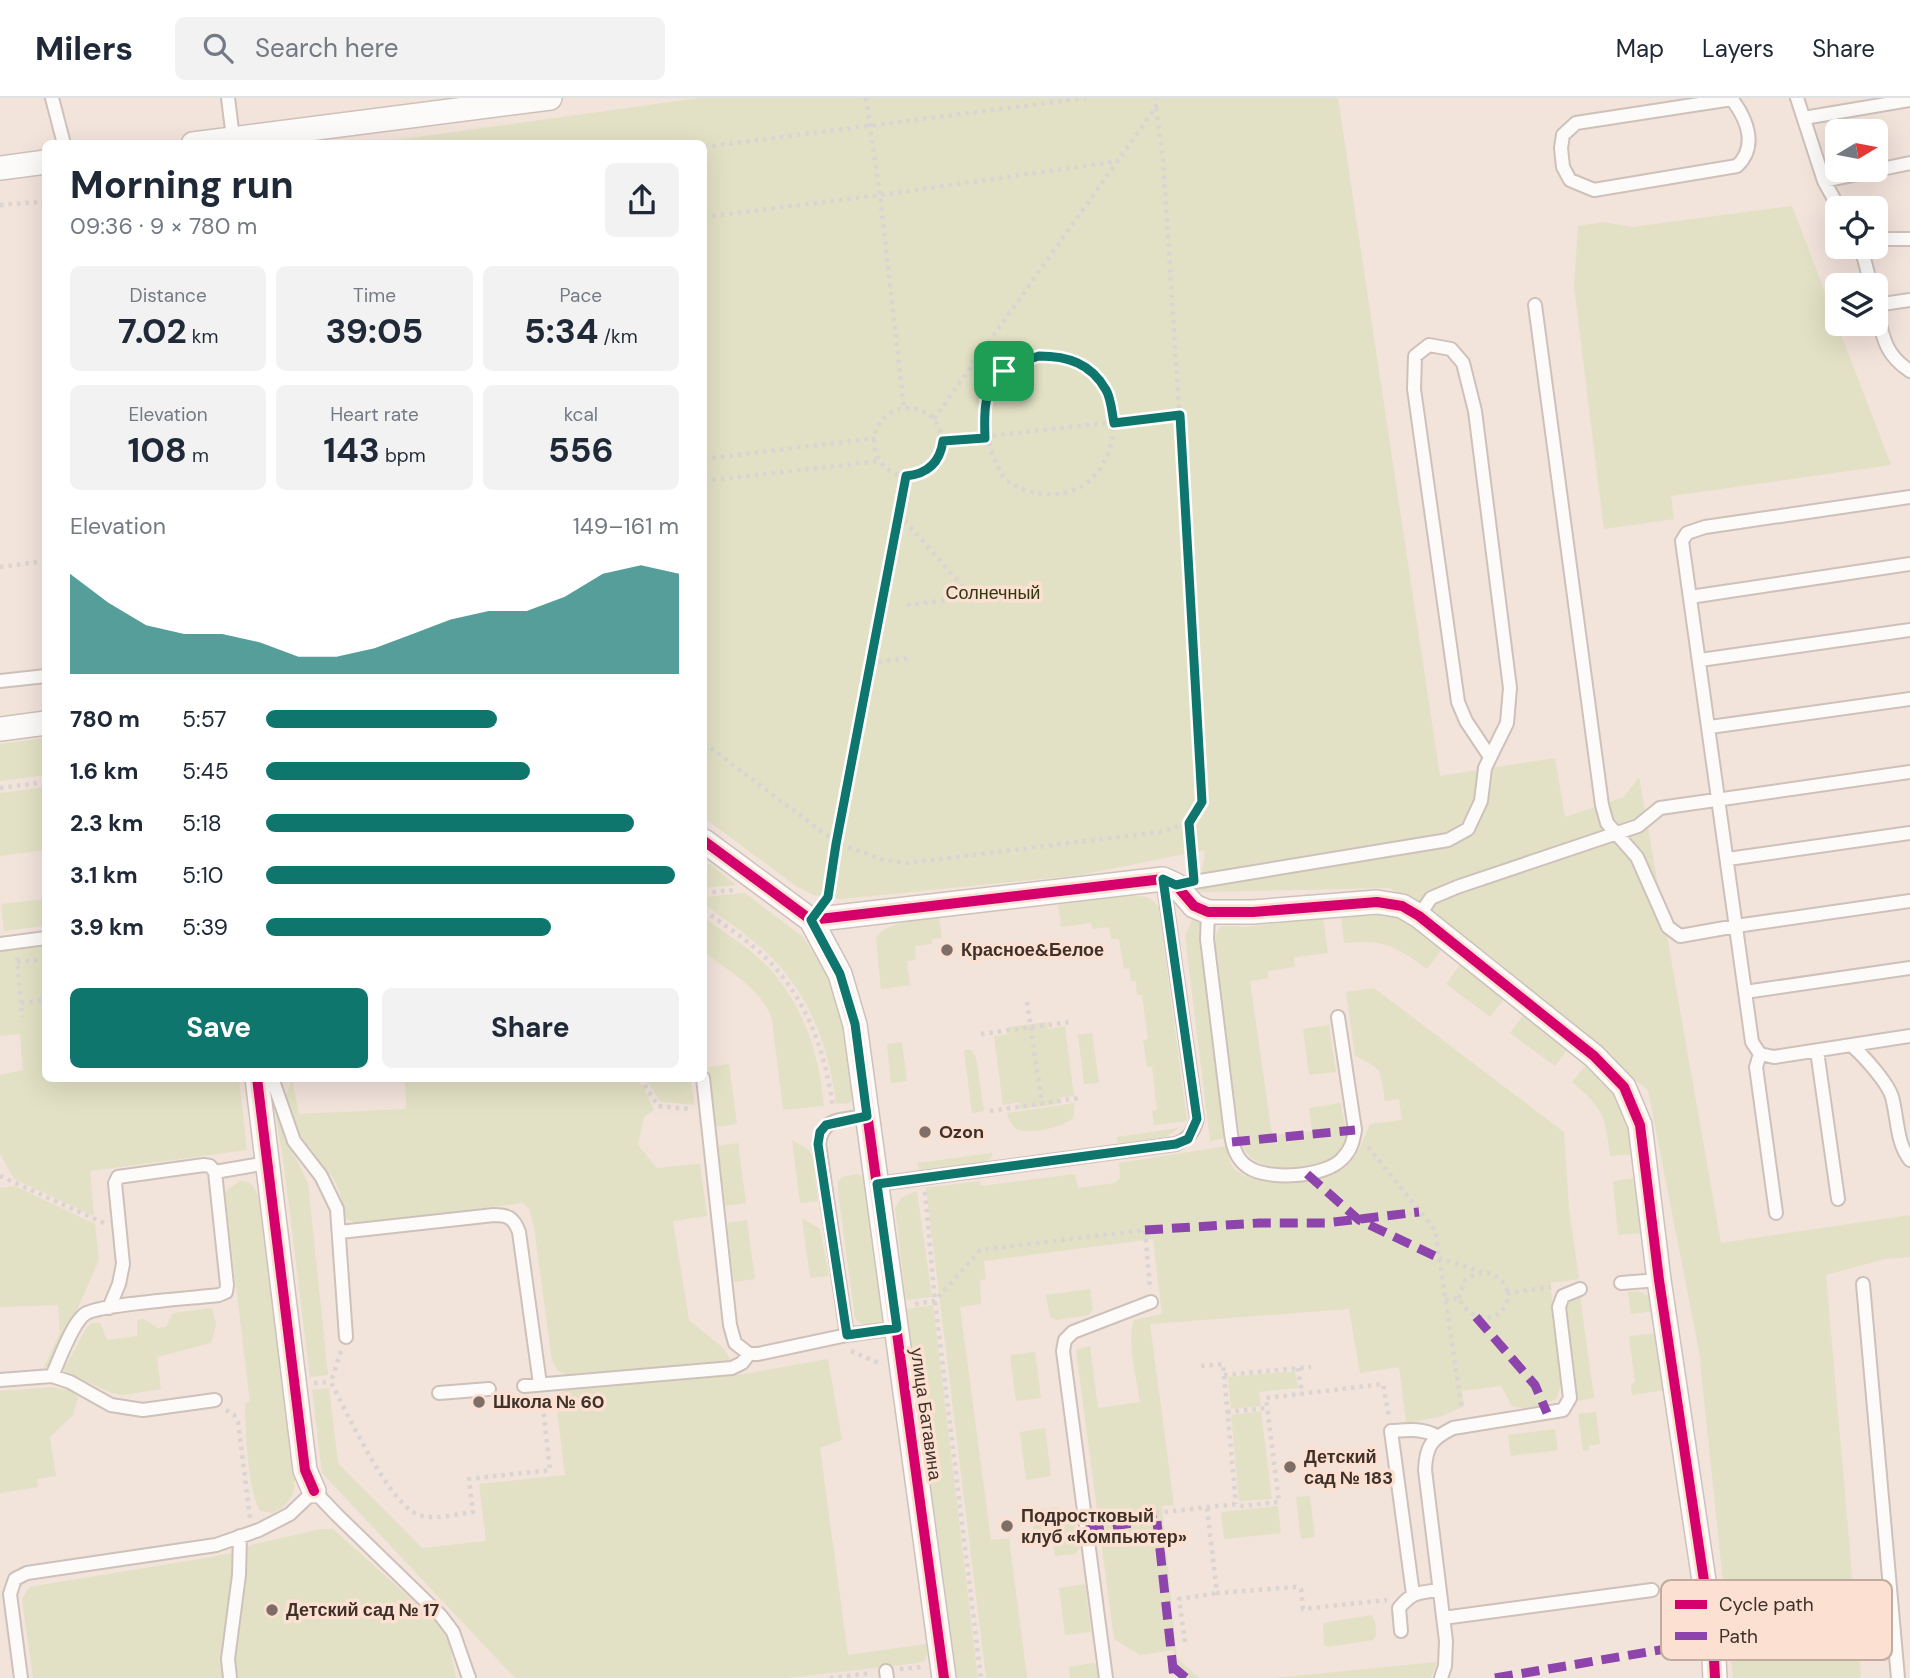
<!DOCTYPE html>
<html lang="en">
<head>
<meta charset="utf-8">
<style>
  :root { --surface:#fff; --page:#f2f2f3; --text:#1f2937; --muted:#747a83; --line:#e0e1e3; --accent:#0f766e }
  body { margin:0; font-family:"DM Sans",sans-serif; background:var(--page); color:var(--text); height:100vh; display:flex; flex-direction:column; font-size:26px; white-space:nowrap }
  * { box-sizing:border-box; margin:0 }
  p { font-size:23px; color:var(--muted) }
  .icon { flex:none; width:38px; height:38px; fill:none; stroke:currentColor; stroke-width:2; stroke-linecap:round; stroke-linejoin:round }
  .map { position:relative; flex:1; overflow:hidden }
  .panel { position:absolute; left:42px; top:42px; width:665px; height:942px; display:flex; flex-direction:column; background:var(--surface); border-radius:10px; box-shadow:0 7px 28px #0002 }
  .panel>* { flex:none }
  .needle { width:46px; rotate:80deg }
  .tools { position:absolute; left:1825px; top:21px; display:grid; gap:14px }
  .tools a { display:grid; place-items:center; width:63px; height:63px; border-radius:10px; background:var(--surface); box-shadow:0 7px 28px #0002; font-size:35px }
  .pin { position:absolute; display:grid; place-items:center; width:60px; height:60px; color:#fff; margin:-30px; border-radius:14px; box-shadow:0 4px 10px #0006 }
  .round { display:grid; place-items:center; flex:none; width:74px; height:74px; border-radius:10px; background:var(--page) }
  .head { display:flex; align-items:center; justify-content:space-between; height:119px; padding:0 28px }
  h1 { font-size:38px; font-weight:700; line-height:52px }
  .metrics { display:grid; grid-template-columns:repeat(3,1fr); gap:10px; height:119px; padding:7px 28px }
  .metrics div { display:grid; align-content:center; border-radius:10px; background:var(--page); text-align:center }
  .metrics b { font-size:35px; font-weight:700 }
  .metrics small { font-size:19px; font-weight:400 }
  .metrics p { font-size:19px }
  .chart { height:196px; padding:14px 28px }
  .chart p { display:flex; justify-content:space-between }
  .chart svg { width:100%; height:126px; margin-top:7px; fill:var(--accent); opacity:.7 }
  .cta { display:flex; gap:14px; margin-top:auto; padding:14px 28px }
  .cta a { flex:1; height:80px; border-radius:10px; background:var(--accent); color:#fff; font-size:28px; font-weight:700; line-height:80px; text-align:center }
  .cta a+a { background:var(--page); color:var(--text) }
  ul { padding:0 28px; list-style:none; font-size:23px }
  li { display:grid; grid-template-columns:112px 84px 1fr; align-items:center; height:52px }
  li i { height:18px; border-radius:9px; background:var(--accent) }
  header { display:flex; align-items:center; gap:42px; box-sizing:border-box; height:98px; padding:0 35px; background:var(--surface); border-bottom:2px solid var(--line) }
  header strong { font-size:33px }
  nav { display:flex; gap:38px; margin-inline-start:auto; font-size:24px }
  .search { width:490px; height:63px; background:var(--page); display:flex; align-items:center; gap:18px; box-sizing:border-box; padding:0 24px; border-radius:10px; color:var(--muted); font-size:26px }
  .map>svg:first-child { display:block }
</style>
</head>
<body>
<header>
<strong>Milers</strong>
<div class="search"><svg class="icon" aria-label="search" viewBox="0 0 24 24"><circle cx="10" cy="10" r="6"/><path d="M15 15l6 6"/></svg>Search here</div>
<nav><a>Map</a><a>Layers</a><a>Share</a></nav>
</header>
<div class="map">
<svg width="1910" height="1580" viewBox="0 0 1910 1580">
  <rect width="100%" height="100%" fill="#f2e3db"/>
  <path fill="#e2e1c5" d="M700,0H1338L1440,678L1555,660L1565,719L1624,699L1639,679L1721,1145L1910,1117V1159L1884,1161L1826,1177L1861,1580H1733L1699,1253L1648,992L1390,790L1199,794L1205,752L1080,777L841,801L814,797L796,788L704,720V46H367Z
    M1792,108L1891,367L1671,398L1674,421L1604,431L1574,189L1578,128L1603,124L1632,129Z
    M45,640V677L0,683V646Z
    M45,689V752L0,758V695Z
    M704,765L710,766L736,787L704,790Z
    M745,795L803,839L820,864L838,899L849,939L856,997L849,1005L836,1006C829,949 810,897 768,856C749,838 725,822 704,806V799Z
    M1130,798C1144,798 1151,798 1159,810L1187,1023L1154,1027L1152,1013L1157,1012L1152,968L1147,969L1143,942L1148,941L1142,897H1137L1136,883H1131L1129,870L1124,871L1119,841H1111L1109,829L1092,831L1091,825L1061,829L1058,806Z
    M45,801V828L4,833L1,806Z
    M1378,814L1401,818L1443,850L1427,871C1395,848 1386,841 1344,845L1341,819Z
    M704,819C723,834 747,848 764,865C803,904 819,955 824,1008L783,1012L772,922C763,891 728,873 704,854Z
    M939,819L942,840L932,841V846L915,848L916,862L907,863L910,887L881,891L876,839C891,822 917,823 939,819Z
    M1323,820L1328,855L1294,859L1295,869L1268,873V880L1250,883L1272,1037L1312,1033L1309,1010L1341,1005C1342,1016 1348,1032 1345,1043C1335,1075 1277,1078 1253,1061C1245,1055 1242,1047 1240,1038L1214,849L1216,836L1219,830L1223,828L1248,829Z
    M1192,822H1197L1202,825L1201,844L1226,1040L1210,1043L1185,838Z
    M45,847L46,980H239L247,1052L90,1073L94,1118L14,1081L0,1056V977L23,972L20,936L0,938V852Z
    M1460,867L1505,900L1490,919L1446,886Z
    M1374,890L1564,1034L1569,1111L1579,1181L1550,1185L1562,1282L1557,1300C1545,1308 1526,1313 1512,1308L1501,1288L1462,1293L1464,1308L1440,1319L1406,1325L1399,1269L1360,1275L1349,1211L1150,1226L1174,1407L1162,1408L1177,1560L1199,1580H1180L1173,1552L1140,1557L1114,1541L1076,1252L1090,1248L1098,1310L1140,1304C1137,1282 1126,1242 1134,1222L1162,1216L1153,1141L984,1163L986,1181L980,1182L981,1206L960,1209L991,1442L1009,1440L1027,1580H986L926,1090L980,1083L981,1088L1075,1076L1078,1090L1115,1085L1120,1080L1119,1065L1227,1048C1228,1055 1229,1064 1233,1069C1249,1092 1327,1086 1346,1069C1358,1059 1364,1040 1370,1026L1402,1022L1399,1001L1385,1003C1380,971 1384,972 1355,958L1346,894Z
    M1524,916L1569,950L1555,968L1510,935Z
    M1047,924L1048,931L1065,928L1074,998L1058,1000V1006L1020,1011L1019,1004L1003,1007L994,938L1009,936L1008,929Z
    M1329,927L1336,974L1309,977L1303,931Z
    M1092,935L1099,985L1084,986L1078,937Z
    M902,944L907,983L891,985L887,946Z
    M964,952H971L976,960L984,1013L972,1015Z
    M729,966L737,1026L716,1029L708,969Z
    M1587,966L1612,989L1630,1027L1634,1056L1610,1058C1605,1018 1604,1011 1572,984Z
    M292,980L299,1016L406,1011L405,980H633L643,988L654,1012L644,1019L638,1047L657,1070L700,1066L707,1118L673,1123L689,1222L723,1250L730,1261L723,1265L711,1266L566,1276L558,1273L552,1263L534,1129L529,1111L523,1105L357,1126L345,1120L340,1095L334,1081L297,1037L286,998Z
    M645,980H686L691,984L695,1007L661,1004Z
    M271,994L290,1048L308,1085L328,1277L310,1279L283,1060Z
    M1075,1005L1073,1020C1064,1029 1026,1038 1015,1030C1011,1026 1008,1020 1007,1015Z
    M1179,1030L1166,1039L1118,1045L1117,1039Z
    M792,1042L809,1052L813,1060L818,1103L800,1105Z
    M738,1045L746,1105L725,1108L717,1048Z
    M992,1055L991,1060L982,1065L919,1072L918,1065Z
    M857,1076L867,1081L888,1218L881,1226C871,1228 862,1229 855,1220L838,1094V1084L842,1079Z
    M1637,1080L1643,1135L1618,1137L1613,1083Z
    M240,1083C252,1083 254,1088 258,1098L295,1378C295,1396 290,1407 273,1415L260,1413C247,1388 246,1335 245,1305L250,1304L225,1096L227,1092Z
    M15,1088L95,1126L99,1162L73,1221L49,1267L43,1271L60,1235L58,1207L0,1209V1090Z
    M917,1093L932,1199L906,1202L895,1110L902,1099Z
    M802,1120L820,1131L829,1178L810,1180Z
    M747,1122L755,1181L734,1184L727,1125Z
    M1090,1191L1093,1211L1089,1217L1057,1222L1050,1219L1046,1197Z
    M1638,1193L1651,1199L1655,1213L1631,1216L1628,1194Z
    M1580,1198L1594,1300L1576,1303L1564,1211C1566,1201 1571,1200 1580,1198Z
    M933,1207L978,1580H957L907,1211Z
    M212,1210L216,1227L211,1245L157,1259L161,1291L123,1297L112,1295L63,1273L87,1229L92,1225H100L107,1242L137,1238V1222L144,1221L158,1230L166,1229L173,1215Z
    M1658,1235L1665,1292L1632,1297L1631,1286L1635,1285L1629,1238Z
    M1035,1254L1041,1300L1016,1303L1010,1257Z
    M828,1261L842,1342L820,1350L848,1557L926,1546L927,1556L925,1562L918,1565L788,1580H515L322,1375L312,1292L329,1290L338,1365L422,1450L486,1443L479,1386L565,1377L556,1304L558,1297L567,1291L642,1282L739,1277Z
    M1295,1273L1298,1290L1259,1294L1261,1308L1231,1311L1228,1279Z
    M52,1289L73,1293L78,1300L73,1317L50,1339L56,1378L37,1381L38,1389L0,1395V1293Z
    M1261,1313L1272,1401L1239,1403L1231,1317Z
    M1596,1314L1600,1346L1589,1348V1352L1583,1353L1578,1316Z
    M1045,1330L1051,1378L1026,1382L1020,1334Z
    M1555,1331L1558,1352L1511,1358L1508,1337Z
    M1310,1398L1315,1439L1301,1441L1296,1399Z
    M1278,1408L1281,1435L1224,1441L1221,1414Z
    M1057,1409C1076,1418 1078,1431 1080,1450L1075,1456L1055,1458L1051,1434L1034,1437L1031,1412Z
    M321,1431H333L440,1527L449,1545L456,1580H33L22,1502L29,1489L212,1459L236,1454L251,1447Z
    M1085,1486L1091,1534L1065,1537L1059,1490Z
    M1372,1517L1375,1523L1376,1538L1373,1542L1327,1549L1324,1547L1323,1525Z
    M1437,1564L1431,1580H1275Z
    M1093,1565L1098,1569L1099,1580H1070L1069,1569Z"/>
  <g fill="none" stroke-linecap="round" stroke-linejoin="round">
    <defs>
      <path id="service" d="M52,0L64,46
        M228,0L233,40
        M1731,0C1747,21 1758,48 1737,68L1594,92L1570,82L1563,69L1561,50L1563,37L1576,25L1732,1
        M1797,0L1824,83L1839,110
        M1804,20L1910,2
        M1824,83L1910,65
        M1876,141H1910
        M1861,149L1871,187
        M1535,207L1602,707L1607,725L1637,759L1668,829L1680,838L1736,828L1910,803
        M1876,207L1910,202
        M1876,210C1883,238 1884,256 1910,273
        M1910,399L1705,429L1687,435L1682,443L1752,944L1760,956L1774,959L1910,938
        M1690,499L1910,466
        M1700,562L1910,532
        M0,583L46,578
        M1710,629L1910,601
        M1728,761L1910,735
        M1176,787L1448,742L1468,731L1481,703L1485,670L1507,625L1510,590L1475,313L1463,265L1451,251L1429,247L1415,258L1414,291L1458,604L1466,623L1490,659
        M1208,814L1207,841L1231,1036C1233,1049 1236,1061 1248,1069C1268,1083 1325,1079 1342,1061C1351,1052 1353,1044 1355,1032L1338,919
        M1419,818L1431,800L1457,789L1638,728L1660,710L1910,674
        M0,846L46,840
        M1745,894L1910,870
        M1851,947C1863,957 1888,985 1892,999C1898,1021 1896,1044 1910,1062
        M1817,953L1838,1101
        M1760,956L1756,969L1776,1115
        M272,980L294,1043L321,1078L337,1111L346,1239
        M703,980L730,1227L735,1245L749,1256H758L847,1237L897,1230
        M215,1074L267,1065
        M877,1086L1176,1046C1189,1040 1193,1035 1197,1021L1163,781
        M340,1134L494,1117C508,1117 514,1120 519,1134L540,1286
        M1621,1185L1659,1182
        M1863,1186L1898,1580
        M847,1237L819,1046C822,1018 845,1022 867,1018
        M52,1278C59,1263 72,1225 85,1216C100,1206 195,1200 219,1197L226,1194L227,1187L215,1074L210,1068L204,1067L118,1079L115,1085L123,1166L119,1186L109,1210
        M0,1282L52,1278L70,1284L111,1307L143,1312L215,1302
        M524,1288L732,1270L742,1265L749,1256
        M439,1295L489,1291
        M1413,1496L1391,1333C1409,1332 1421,1330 1437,1338
        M1443,1520L1652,1492
        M1401,1533L1399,1510C1413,1493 1419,1495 1439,1492
        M886,1573L887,1580
        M21,1580L10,1496L15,1481L27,1475L216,1447L259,1432L290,1416L314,1393L337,1417L441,1518L453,1534L469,1580
        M230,1580L228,1561L239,1477L240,1438
        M1106,1580L1063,1253L1065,1242L1073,1234L1151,1204
        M1441,1580L1445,1568L1446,1543L1425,1372C1426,1348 1431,1341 1453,1330L1563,1312L1570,1300L1559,1209L1563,1198L1580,1191"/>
      <path id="minor" d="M193,46L550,0
        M0,70L46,64
        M0,631L46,625
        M704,743L811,822L840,876L855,927L944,1580
        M811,822L1163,781L1176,787L1194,808L1208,814H1253L1377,804L1402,808L1419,818L1594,958L1624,989L1640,1027L1659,1182L1713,1543L1715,1580
        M257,980L305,1372L314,1393"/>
    </defs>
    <use href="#service" stroke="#cec1ba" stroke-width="16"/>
    <use href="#minor" stroke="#cec1ba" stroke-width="26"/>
    <path stroke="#dad5d3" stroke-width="4.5" stroke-dasharray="3.5 5" stroke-linecap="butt" d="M866,0L880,97L904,310
      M704,49L1086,0
      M0,107L38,104L46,108
      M704,119L880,97L1119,63
      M1039,258C1051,258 1065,257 1076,262C1142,297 1116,410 1037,395C1025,393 1006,386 1001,375C983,341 970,287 1013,266C1021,262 1031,261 1039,258Z
      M874 344a34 34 0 1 1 68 0a34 34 0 1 1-68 0Z
      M934,321L1156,9L1155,0
      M942,343L1180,317
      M704,361L875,340
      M704,383L879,363
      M899,416L972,499L1007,494
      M0,469L46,463
      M907,507L971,499
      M870,565L908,560
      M704,645L837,745L884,762L906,765L1160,734C1189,725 1202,723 1203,688L1163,60L1156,9
      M0,690L46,684
      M1189,725L1192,770
      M704,795L734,792
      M828,800L906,378
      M704,812C725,828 750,843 768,862C808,903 825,954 833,1009
      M17,859L22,919
      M17,864L46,861
      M1027,904L1042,1006
      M21,905L46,902
      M981,936L1070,924
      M640,980L658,1008L690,1011
      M990,1013L1080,1000
      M1368,1049L1435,1132L1462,1312
      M0,1078L104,1125
      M925,1094L935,1203L981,1580
      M1439,1160L1482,1174
      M1459,1200L1465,1182C1482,1169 1501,1174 1508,1195
      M1445,1202L1459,1200C1470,1227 1508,1227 1508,1195L1551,1189
      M915,1206L935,1203L980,1152L1145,1132L1150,1190
      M341,1253L331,1284C345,1312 391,1409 419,1417C436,1422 456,1416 473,1414L469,1381L550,1372L542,1301
      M851,1253L881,1266
      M1201,1268L1223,1266L1236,1406
      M1298,1270L1302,1296
      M1224,1277L1311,1269
      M314,1285L331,1284
      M226,1312L234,1317L238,1324L250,1420
      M1227,1314L1267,1310
      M1207,1410L1217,1495L1296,1489L1301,1491L1303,1511L1387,1502
      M1156,1415L1236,1406L1242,1408L1279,1404L1266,1300L1383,1286L1389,1319
      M1185,1544L1179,1501L1217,1495
      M900,1571L923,1569
      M830,1580L871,1575"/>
    <use href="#service" stroke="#fdfbfa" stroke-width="12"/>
    <use href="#minor" stroke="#fdfbfa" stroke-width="23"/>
    <path stroke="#8e44ad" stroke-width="9" stroke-dasharray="18 9" stroke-linecap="butt" d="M1232,1044L1355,1032
      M1307,1076L1359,1122L1439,1160
      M1145,1132L1259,1125H1326L1419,1114
      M1476,1219L1535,1287L1547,1315
      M1086,1432L1139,1424L1156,1415L1174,1580
      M1172,1568L1186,1580
      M1495,1580L1713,1543"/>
    <defs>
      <path id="cycleway" d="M704,743L811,822L840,876L855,927L944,1580
        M811,822L1163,781L1176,787L1194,808L1208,814H1253L1377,804L1402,808L1419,818L1594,958L1624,989L1640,1027L1659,1182L1713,1543L1715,1580
        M257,980L305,1372L314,1393"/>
    </defs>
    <use href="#cycleway" stroke="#fce0d1" stroke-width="15"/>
    <use href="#cycleway" stroke="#d6006c" stroke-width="10"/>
  </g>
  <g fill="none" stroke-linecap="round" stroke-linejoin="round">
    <defs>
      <path id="route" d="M1039,258C1067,258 1091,265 1106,292C1111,300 1112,315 1114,325L1180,317L1202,704L1189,725L1194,783L1176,787L1163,781L1197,1021L1188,1041L1176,1046L877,1086L897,1230L847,1237L818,1046L820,1034L826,1027L867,1018L855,926L840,876L811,822L828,799L836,746L906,378C927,376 940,365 943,343L985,340C983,289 989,273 1039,258Z"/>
    </defs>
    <use href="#route" stroke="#fff" stroke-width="14"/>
    <use href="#route" stroke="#0f766e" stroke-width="9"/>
  </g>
  <g fill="#7d6f67" stroke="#fce0d1" stroke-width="2.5">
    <circle cx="947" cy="852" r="7"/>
    <circle cx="925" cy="1034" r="7"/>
    <circle cx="479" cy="1304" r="7"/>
    <circle cx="1290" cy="1369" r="7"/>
    <circle cx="1007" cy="1428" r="7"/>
    <circle cx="272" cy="1512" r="7"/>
  </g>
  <g text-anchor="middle" stroke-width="7" stroke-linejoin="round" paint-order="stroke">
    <g font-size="18" fill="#313811" stroke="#fce0d1">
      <text x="993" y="501">Солнечный</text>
    </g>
    <g font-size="18" font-weight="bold" fill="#3e3129" stroke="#fce0d1" text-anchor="start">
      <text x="961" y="858">Красное&amp;Белое</text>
      <text x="939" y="1040">Ozon</text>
      <text x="493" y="1310">Школа № 60</text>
      <text x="1304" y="1365">Детский<tspan x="1304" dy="21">сад № 183</tspan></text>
      <text x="1021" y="1424">Подростковый<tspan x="1021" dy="21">клуб «Компьютер»</tspan></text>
      <text x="286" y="1518">Детский сад № 17</text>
    </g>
    <g font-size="18" fill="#3e3129" stroke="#fce0d1">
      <text transform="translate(926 1316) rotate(82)" y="6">улица Батавина</text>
    </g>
  </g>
  <rect x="1661" y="1482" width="231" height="80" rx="10" fill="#fce0d1" stroke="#c3ac9f" stroke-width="2"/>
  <rect x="1675" y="1502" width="32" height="9" fill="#d6006c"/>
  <rect x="1675" y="1534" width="32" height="8" fill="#8e44ad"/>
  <g font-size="19" fill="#3e3129">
    <text x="1719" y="1513">Cycle path</text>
    <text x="1719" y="1545">Path</text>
  </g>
</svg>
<div class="tools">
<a><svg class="needle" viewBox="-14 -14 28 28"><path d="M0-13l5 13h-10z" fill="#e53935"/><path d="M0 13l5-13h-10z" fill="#747a83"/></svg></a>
<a><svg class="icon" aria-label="locate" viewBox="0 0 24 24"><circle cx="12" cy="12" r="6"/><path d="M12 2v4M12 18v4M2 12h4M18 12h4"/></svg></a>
<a><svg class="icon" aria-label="layers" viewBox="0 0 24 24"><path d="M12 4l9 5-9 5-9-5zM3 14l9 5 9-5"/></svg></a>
</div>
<div class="pin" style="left:1004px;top:273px;background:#1e9e55"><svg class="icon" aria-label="arrive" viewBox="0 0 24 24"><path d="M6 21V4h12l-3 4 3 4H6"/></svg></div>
<section class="panel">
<div class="head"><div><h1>Morning run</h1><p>09:36 · 9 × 780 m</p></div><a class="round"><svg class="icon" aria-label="share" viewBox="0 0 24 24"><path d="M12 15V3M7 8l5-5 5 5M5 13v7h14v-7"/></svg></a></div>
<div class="metrics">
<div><p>Distance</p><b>7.02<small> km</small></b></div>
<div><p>Time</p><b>39:05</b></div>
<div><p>Pace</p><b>5:34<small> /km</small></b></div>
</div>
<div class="metrics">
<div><p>Elevation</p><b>108<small> m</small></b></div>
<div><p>Heart rate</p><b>143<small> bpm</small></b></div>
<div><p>kcal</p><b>556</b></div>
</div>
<div class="chart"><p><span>Elevation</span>149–161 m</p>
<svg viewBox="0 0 160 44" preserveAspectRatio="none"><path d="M0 44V9L10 19L20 27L30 30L40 30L50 33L60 38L70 38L80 35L90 30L100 25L110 22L120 22L130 17L140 9L150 6L160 9V44z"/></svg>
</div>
<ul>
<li><b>780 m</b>5:57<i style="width:56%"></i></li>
<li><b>1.6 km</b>5:45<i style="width:64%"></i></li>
<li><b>2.3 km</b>5:18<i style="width:89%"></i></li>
<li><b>3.1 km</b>5:10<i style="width:99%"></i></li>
<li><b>3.9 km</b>5:39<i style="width:69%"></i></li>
</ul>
<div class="cta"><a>Save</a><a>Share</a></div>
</section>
</div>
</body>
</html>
